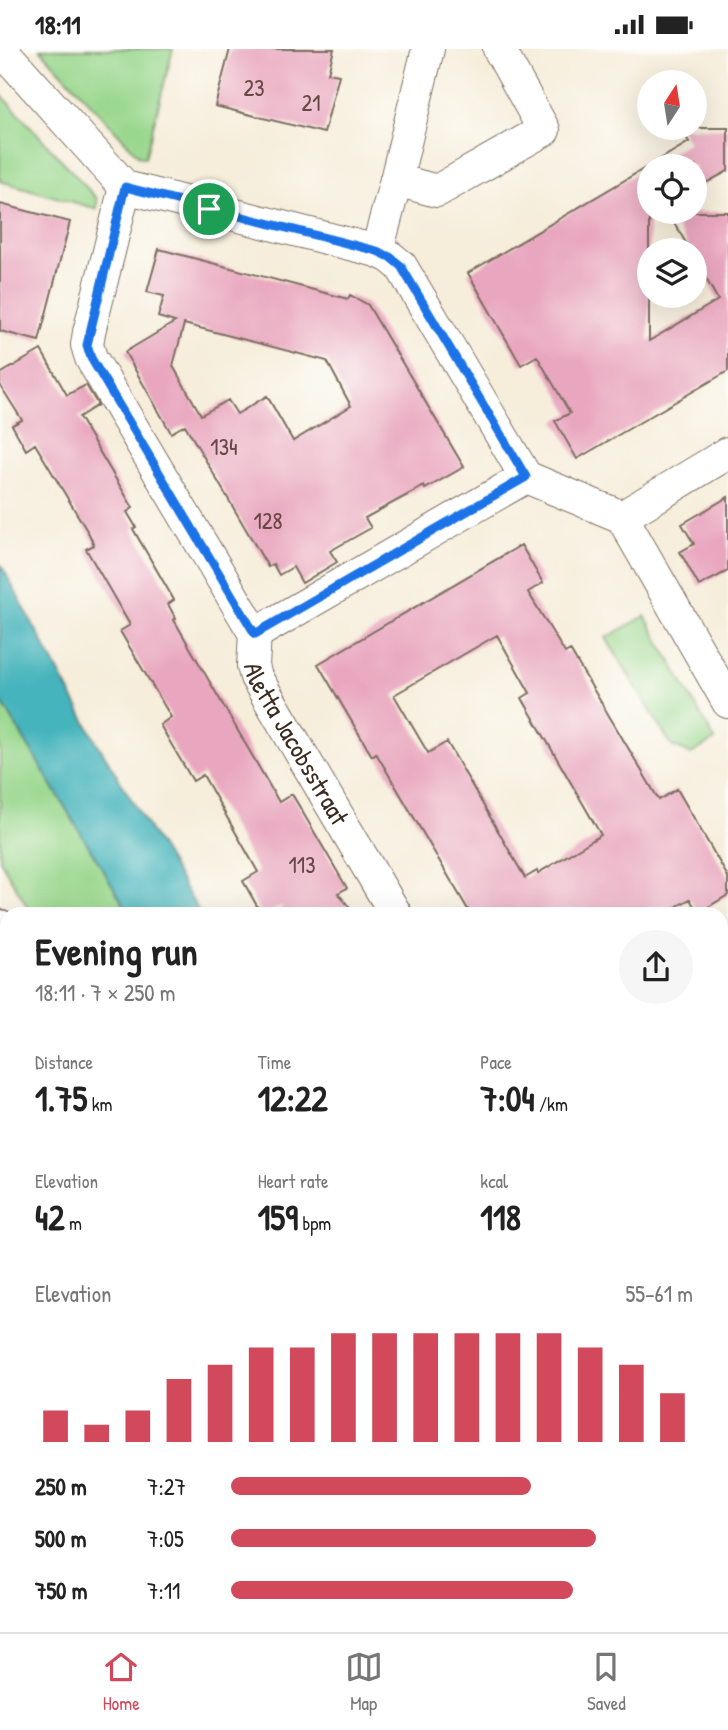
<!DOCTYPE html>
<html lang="en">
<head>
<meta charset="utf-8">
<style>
  :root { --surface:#fff; --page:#f6f6f6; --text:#222; --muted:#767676; --line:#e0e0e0; --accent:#d1495b }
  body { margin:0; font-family:"Patrick Hand",sans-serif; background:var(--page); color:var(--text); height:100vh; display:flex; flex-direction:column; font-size:26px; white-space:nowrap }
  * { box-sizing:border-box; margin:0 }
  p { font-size:23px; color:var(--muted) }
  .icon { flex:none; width:38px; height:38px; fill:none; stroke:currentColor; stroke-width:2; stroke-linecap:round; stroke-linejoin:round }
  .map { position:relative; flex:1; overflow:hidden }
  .side { position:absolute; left:0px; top:858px; width:728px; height:726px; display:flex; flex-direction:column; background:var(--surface); border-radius:21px 21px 0 0; box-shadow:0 7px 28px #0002 }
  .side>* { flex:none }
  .needle { width:46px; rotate:12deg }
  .controls { position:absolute; left:637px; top:21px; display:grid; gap:14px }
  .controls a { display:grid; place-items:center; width:70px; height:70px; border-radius:50%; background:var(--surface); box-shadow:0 7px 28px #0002; font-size:35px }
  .pin { position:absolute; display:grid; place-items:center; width:60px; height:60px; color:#fff; margin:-30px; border:4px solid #fff; border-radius:50%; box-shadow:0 2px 7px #0007 }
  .round { display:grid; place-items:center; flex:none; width:74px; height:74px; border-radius:37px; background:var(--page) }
  .summary { display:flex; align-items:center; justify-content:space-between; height:119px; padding:0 35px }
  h1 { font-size:38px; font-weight:700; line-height:52px }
  .figures { display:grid; grid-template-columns:repeat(3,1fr); gap:10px; height:119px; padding:7px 35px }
  .figures div { display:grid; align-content:center }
  .figures b { font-size:35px; font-weight:700 }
  .figures small { font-size:19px; font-weight:400 }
  .figures p { font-size:19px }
  .chart { height:196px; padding:14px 35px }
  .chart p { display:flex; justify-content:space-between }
  .chart svg { width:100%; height:126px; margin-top:7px; stroke:var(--accent); stroke-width:6 }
  ul { padding:0 35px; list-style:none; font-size:23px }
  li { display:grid; grid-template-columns:112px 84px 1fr; align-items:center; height:52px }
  li i { height:18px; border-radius:9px; background:var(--accent) }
  .status { display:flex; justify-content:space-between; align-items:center; height:49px; padding:0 35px; background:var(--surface); direction:ltr }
  .status svg { height:19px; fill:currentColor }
  .dock { display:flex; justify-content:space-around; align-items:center; height:98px; border-top:2px solid var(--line); background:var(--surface); font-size:19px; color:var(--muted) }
  .dock a { display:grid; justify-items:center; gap:4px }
  .dock .selected { color:var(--accent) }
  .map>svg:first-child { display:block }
</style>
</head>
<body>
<div class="status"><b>18:11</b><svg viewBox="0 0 49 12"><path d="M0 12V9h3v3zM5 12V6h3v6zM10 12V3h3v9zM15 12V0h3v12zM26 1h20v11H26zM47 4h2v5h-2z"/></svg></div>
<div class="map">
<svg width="728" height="1583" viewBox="0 0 728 1583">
  <rect width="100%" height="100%" fill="#fdfcf7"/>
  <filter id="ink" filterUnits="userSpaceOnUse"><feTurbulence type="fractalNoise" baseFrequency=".0143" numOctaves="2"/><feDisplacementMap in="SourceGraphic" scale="14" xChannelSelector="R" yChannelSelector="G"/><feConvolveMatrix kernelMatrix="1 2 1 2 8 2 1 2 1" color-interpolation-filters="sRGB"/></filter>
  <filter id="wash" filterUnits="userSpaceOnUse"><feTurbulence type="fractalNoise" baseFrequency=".00686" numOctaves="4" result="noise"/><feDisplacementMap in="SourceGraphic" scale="28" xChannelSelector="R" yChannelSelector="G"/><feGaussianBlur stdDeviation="1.57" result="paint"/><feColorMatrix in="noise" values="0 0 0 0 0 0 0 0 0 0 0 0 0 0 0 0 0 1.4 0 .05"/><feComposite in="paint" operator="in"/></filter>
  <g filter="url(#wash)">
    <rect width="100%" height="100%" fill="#f6edda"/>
    <path fill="#99d78d" stroke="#6a8056" stroke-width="2" d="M40,0H173L145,109L139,107Z
      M0,44L97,150V160L0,132Z
      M645,567L715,691L691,705L672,697L606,589Z
      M0,650L129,864H31L0,811Z
      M455,1577H560L549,1583H459Z"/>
    <path fill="#44b4bc" stroke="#406f6d" stroke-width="2" d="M0,514L96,692L200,864H129L0,650Z"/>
    <g id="blocks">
      <path fill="#e9a7bf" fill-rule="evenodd" d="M230,0H334L328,24L339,26L324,84L215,57Z
        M680,79H728V122L695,140V117H649V292L718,251L695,210V201H690L668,163H728V322L577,410L555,372L570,364L537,307L521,316L468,224L689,93Z
        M0,155L70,173L39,292L0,282Z
        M159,200L348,250L350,246L368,256L464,418L425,440L424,437L365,469L371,479L330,502L337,513L302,534L293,518L279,526L273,515L268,518L185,376L171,384L125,303L175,273L158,268L164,247L147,243ZM184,275L327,312L351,357L293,392L267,347L237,365L228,351L201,366L173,317Z
        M41,301L67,346L86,336L98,356L79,368L133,459L127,463L136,478L133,480L174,551L168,555L176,570L174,571L279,753L292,745L347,839L338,844L354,864H285L281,857L268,864H261L243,832L258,823L203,726L193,732L160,676L171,668L120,582L130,576L86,500L94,496L89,485L35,395L26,401L12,376L22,371L0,336V325Z
        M728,448V522L699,537L680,503L694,495L682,475Z
        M521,496L543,534L528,543L565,604L570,601L659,751L677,740L728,828V846L698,864L690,850L665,864H470L376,704L372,707L318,615ZM497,586L530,644L522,649L601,786L538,824L537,822L525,829L447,693L428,704L394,646Z"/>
    </g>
  </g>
  <g filter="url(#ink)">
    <use href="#blocks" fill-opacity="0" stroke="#7c6e60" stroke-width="2"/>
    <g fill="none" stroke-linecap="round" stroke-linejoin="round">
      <defs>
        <g id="minor">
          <path d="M1,0L125,138L377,202"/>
          <path d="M428,0L396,131L437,142L544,81L499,0"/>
          <path d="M396,131L377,202L390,208L401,217L526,428L622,468L728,653"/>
          <path id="s1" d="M125,138L89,283L87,296L91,309L255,585L253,617L256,628L395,864"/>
          <path d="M622,468L728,404"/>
          <path d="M255,585L526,428"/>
          <path d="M721,1038L728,1034"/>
          <path d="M721,1329L728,1340"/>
          <path d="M0,1391L7,1389"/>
          <path d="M721,1527L728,1522"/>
          <path d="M124,1577L126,1583"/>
          <path d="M632,1583L642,1577"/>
        </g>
        <path id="tertiary" d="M0,880L7,892
          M412,1577L416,1583"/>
      </defs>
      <use href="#minor" stroke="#7c6e60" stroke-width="34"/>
      <use href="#tertiary" stroke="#7c6e60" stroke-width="41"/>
      <use href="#minor" stroke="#fff" stroke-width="32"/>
      <use href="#tertiary" stroke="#fff" stroke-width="38"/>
    </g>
  </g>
  <g fill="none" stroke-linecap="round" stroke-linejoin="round" filter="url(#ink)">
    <defs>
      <path id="route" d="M125,138L377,202L390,208L401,217L526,428L255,585L91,309L87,296Z"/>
    </defs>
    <use href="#route" stroke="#fff" stroke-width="14"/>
    <use href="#route" stroke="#1a73e8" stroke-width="9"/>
  </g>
  <g text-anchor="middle" stroke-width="6" stroke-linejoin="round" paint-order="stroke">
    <g font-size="23" fill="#664946">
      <text x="254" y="47">23</text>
      <text x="311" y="62">21</text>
      <text x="224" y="406">134</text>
      <text x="268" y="480">128</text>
      <text x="302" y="824">113</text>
    </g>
    <g font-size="26" fill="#3b2a1e" stroke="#fdfcf7">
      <text dy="9" stroke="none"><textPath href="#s1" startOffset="618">Aletta Jacobsstraat</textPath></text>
    </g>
  </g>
</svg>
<div class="controls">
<a><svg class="needle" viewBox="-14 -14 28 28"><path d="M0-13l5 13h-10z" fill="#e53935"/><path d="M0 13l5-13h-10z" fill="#767676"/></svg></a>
<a><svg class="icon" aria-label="locate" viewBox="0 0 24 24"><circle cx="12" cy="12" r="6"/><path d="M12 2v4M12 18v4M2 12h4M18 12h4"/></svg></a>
<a><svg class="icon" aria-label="layers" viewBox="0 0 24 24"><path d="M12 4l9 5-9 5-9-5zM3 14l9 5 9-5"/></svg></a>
</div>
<div class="pin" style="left:209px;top:160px;background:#1e9e55"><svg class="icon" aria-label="arrive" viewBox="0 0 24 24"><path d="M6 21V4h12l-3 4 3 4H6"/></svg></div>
<section class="side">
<div class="summary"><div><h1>Evening run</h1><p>18:11 · 7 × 250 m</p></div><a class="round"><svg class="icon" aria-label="share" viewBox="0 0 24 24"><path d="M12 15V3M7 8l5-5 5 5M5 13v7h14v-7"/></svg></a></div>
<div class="figures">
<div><p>Distance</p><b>1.75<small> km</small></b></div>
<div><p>Time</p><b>12:22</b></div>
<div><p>Pace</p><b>7:04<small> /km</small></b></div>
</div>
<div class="figures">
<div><p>Elevation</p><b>42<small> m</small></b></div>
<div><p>Heart rate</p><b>159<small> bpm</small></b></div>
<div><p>kcal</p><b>118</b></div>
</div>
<div class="chart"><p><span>Elevation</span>55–61 m</p>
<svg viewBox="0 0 160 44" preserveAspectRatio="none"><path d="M5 44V33M15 44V38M25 44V33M35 44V22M45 44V17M55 44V11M65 44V11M75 44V6M85 44V6M95 44V6M105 44V6M115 44V6M125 44V6M135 44V11M145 44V17M155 44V27"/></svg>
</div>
<ul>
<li><b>250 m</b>7:27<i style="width:65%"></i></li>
<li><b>500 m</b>7:05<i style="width:79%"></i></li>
<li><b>750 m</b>7:11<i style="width:74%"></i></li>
</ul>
</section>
</div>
<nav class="dock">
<a class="selected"><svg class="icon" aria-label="home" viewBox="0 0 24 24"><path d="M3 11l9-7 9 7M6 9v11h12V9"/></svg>Home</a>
<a><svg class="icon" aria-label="map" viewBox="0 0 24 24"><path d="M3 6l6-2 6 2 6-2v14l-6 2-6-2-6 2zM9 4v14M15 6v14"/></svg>Map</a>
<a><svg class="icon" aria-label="saved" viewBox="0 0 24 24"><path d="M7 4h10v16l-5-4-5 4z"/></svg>Saved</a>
</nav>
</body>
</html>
